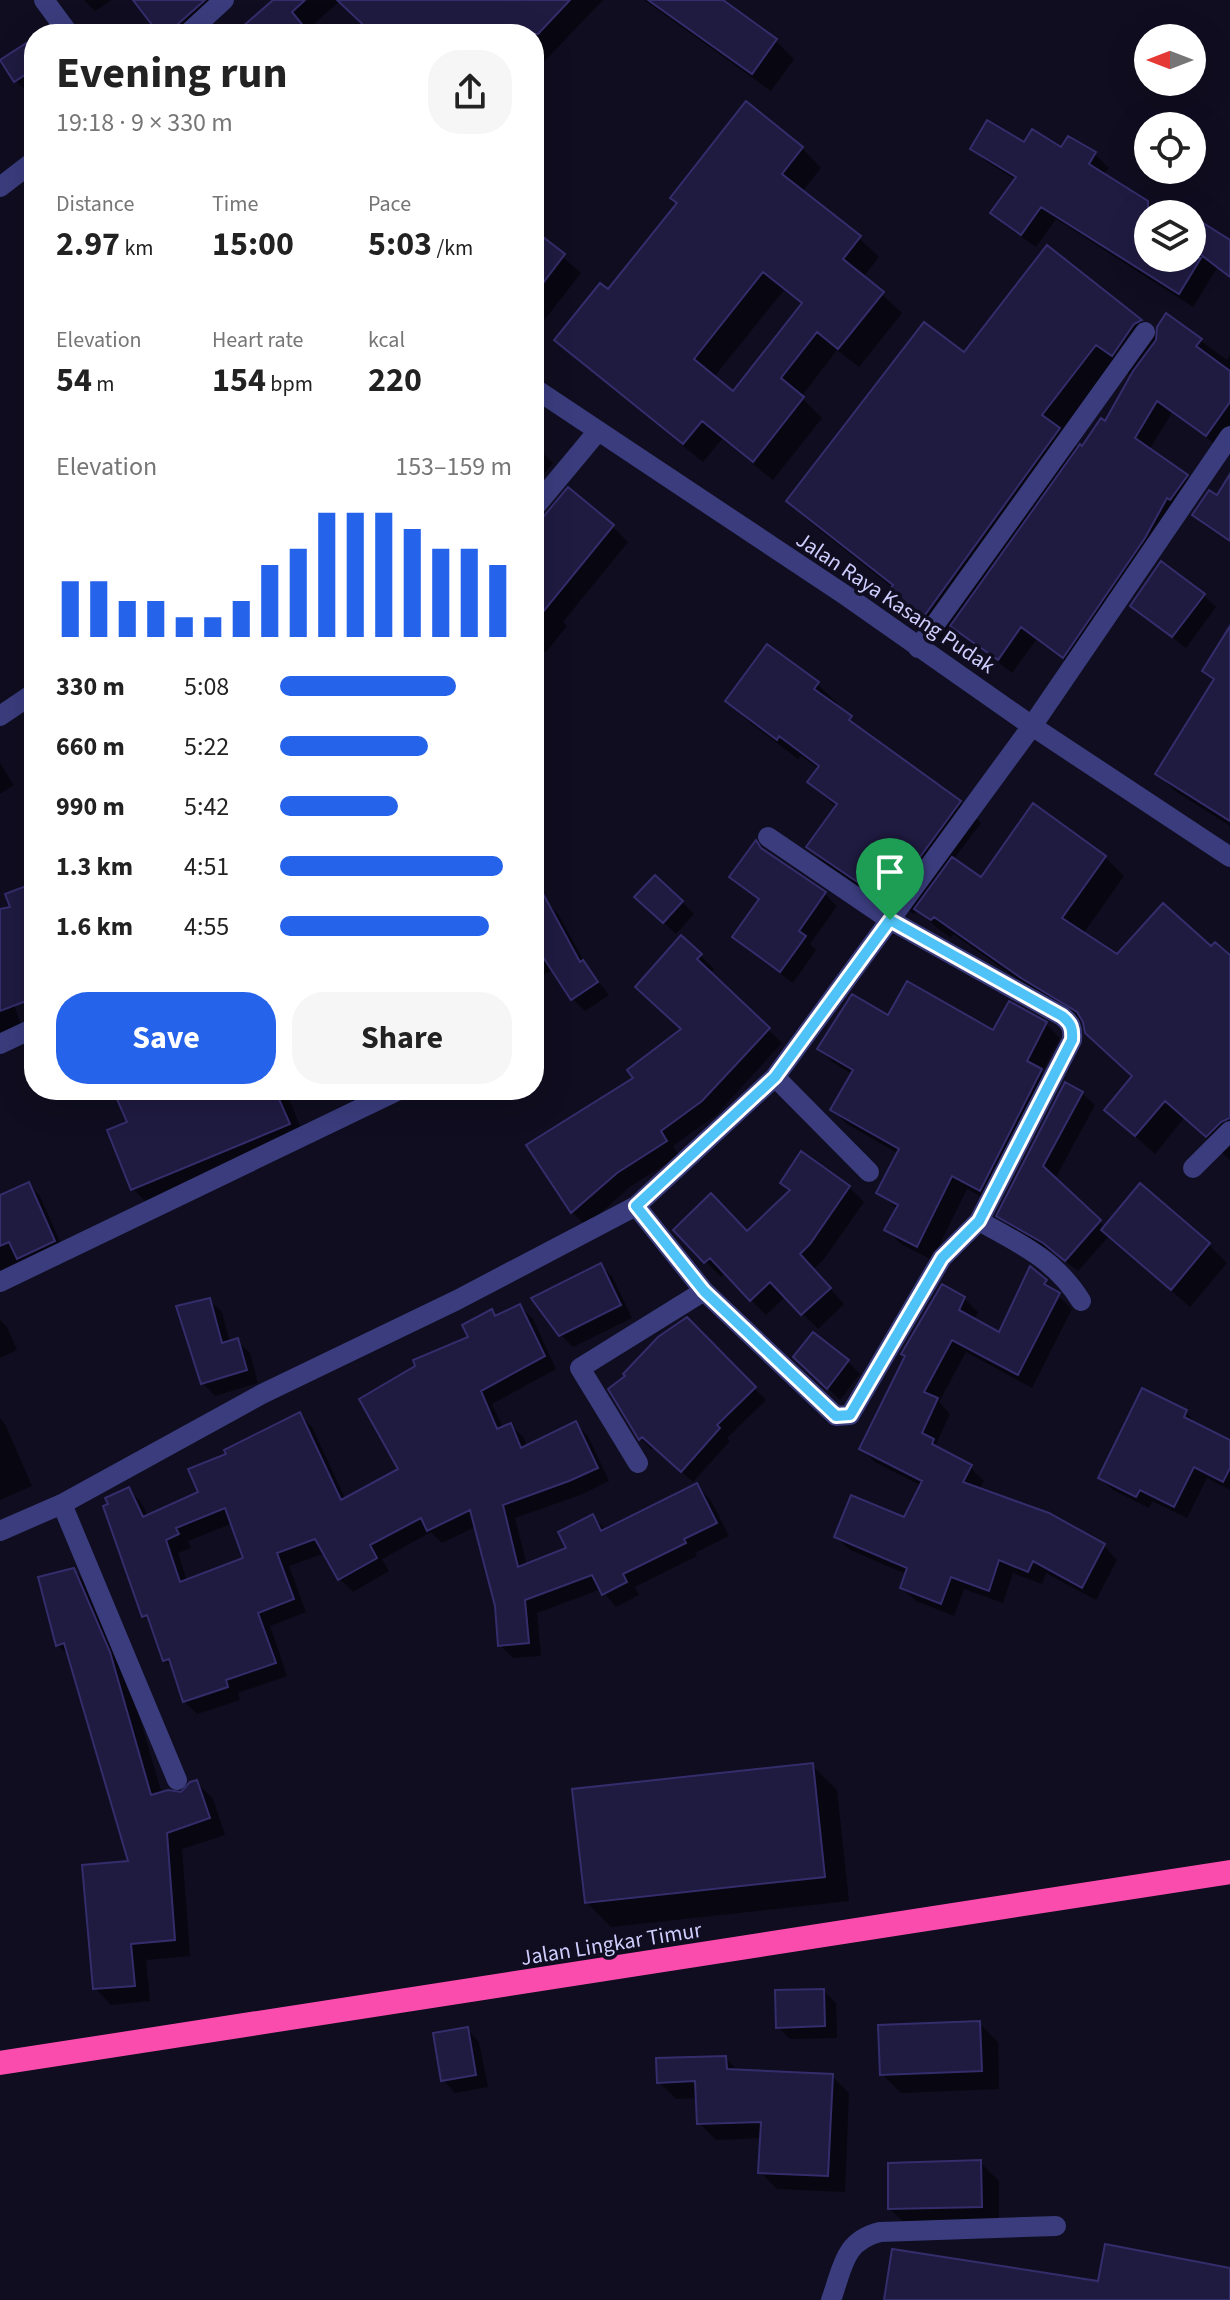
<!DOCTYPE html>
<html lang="en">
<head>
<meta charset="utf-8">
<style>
  :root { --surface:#fff; --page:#f6f6f6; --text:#222; --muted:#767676; --accent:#2563eb }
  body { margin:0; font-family:"Source Sans 3",sans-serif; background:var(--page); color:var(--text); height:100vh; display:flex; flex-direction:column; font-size:30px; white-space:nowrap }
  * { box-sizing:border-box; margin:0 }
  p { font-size:26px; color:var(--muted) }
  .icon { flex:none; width:44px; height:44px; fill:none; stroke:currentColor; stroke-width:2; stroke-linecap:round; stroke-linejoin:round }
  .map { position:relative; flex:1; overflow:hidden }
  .panel { position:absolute; left:24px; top:24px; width:520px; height:1076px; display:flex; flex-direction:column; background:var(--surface); border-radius:32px; box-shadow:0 8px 32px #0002 }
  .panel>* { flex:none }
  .needle { width:52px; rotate:270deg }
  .fabs { position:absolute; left:1134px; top:24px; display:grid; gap:16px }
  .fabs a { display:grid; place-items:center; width:72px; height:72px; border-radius:50%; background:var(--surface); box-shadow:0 8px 32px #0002; font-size:40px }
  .pin { position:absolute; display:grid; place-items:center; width:68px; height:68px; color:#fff; margin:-82px -34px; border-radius:50% 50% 50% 0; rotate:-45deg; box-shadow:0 0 8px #0007 }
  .pin .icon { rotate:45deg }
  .round { display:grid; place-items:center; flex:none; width:84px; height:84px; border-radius:32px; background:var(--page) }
  .overview { display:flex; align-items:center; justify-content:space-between; height:136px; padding:0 32px }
  h1 { font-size:44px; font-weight:700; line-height:60px }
  .figures { display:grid; grid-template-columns:repeat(3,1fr); gap:12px; height:136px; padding:8px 32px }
  .figures div { display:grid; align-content:center }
  .figures b { font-size:34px; font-weight:700 }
  .figures small { font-size:22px; font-weight:400 }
  .figures p { font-size:22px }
  .chart { height:224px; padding:16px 32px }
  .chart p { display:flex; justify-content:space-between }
  .chart svg { width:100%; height:144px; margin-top:8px; stroke:var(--accent); stroke-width:6 }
  .cta { display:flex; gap:16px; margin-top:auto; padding:16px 32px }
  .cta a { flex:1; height:92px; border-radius:32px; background:var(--accent); color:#fff; font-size:32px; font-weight:700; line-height:92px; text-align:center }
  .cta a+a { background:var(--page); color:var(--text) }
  ul { padding:0 32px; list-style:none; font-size:26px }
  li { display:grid; grid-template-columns:128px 96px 1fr; align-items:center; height:60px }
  li i { height:20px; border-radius:10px; background:var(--accent) }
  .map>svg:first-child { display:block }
</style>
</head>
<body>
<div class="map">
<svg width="1230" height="2300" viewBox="0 0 1230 2300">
  <rect width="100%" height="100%" fill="#0f0d1f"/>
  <path fill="#0007" fill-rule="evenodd" d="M84,0H112L95,11Z
    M136,0H231L201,34H161Z
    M276,0H406L340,1L307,30L310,34H237Z
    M418,0H603L534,72V34H385Z
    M644,0H720L775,40L794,59L771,91Z
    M34,40V88L28,92L15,80Z
    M1069,139L1095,154L1109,168L1104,175L1156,209L1160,204L1173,214H1148V258H1192V224L1230,244V278L1217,268L1193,307L1056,219L1036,247L1006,226L993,212L1016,180L987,162L973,149L1025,145L1062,150Z
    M802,148L821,168L802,192L859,238L879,257L863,277L902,313L859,367L837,350L801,397L822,418L773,480L722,439L703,462L576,359L557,340L608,292ZM784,290L803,305L734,394L714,377Z
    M534,232L581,273L535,332H534Z
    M1047,248L1141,321L1158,338L1167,316L1227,360L1230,355V448L1226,452L1172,413L1149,450L1187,476L1200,490L1077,670L1036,640L1012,673L955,628L946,641L913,616L890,592L893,588L812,524L788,501L964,355ZM1120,367L1132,376L1105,424L1079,450L1066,437Z
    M534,444L553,463L534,485Z
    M1230,478V543L1208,528L1194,515L1217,498Z
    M534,523L612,526L628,542L563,622L567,626L546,652L543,650L534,661Z
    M1203,595L1216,607L1186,648L1132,606Z
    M1230,630V826L1175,791L1158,774L1215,682L1204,671Z
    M817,684L838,704L836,707L868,735L960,802L981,823L953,860L981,880L1105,857L1124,876L1083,934L1118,957L1211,949L1230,958V1160L1184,1118L1155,1154L1106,1110L1134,1077L1085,1023L1042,996L953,934L951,938L936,927L918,909L914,914L900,904L894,912L829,868L808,847L837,808L810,782L819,769L801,756L798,759L749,722L728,701Z
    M0,763L14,785L0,794Z
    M768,855L825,894L837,906L810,944L816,950L793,983L747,949L734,936L760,901L731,877Z
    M34,885V997L14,1005L21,1025L0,1033V956Z
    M546,902L558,914L586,965L609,995L585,1011L573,999L554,969L534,980V908Z
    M682,902L694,914L676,934L649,909Z
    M700,955L714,969L710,974L782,1043L716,1115L673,1146L679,1156L631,1186L586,1226L572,1212L636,1078L683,1030L652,1001Z
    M889,1018L994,1033L1046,1024L1060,1038L1042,1072L1056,1085L994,1204L967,1189L932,1260L901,1244L887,1230L897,1209L878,1192L899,1154L847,1124L832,1109L852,1074L834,1063L819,1049Z
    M115,1090H311L289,1099L307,1143L152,1208L133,1189L129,1124Z
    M1082,1093L1095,1105L1055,1179L1106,1228L1208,1244L1227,1263L1190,1307L1109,1236L1078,1271L1057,1255L1011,1228L999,1215Z
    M782,1183L849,1187L864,1202L824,1259L813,1270L844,1304L818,1329L786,1296L766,1315L725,1272L721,1277L675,1230L748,1234L791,1192Z
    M29,1184L40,1196L65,1253L0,1282V1197Z
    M601,1265L613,1278L632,1318L573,1347L561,1335Z
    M1030,1269L1072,1309L1032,1388L966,1352L939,1402L950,1414L936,1444L947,1455L970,1467L984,1481L979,1490L1104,1546L1117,1560L1096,1600L1046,1573L1042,1584L1013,1573L1003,1603L964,1589L954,1616L916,1601L902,1588L907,1574L850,1550L836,1537L905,1520L922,1486L875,1462L861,1448L964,1298L978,1312L974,1320L1000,1335Z
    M209,1300L222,1312L230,1343L237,1341L250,1353L258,1383L215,1396L203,1383Z
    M520,1306L533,1319L556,1369L492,1404L503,1428L511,1425L524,1438L527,1447L575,1423L588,1436L609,1481L583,1494L515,1518L527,1566L569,1549L592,1516L605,1529L697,1486L710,1499L729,1536L695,1553L697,1556L635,1587L639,1595L616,1607L601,1589L537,1613L541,1656L513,1658L500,1645L496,1605L477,1526L442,1543L431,1532L382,1559L389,1571L353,1592L340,1579L325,1553L289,1566L306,1612L270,1626L287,1676L238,1693L240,1700L197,1714L184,1701L174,1670L165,1660L152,1624L144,1616L128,1489L141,1502L148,1516L200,1493L228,1455L299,1414L312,1427L346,1500L401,1469L471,1337L491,1311L498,1317ZM233,1523L246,1559L187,1581L178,1553L191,1548L188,1541Z
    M0,1320L7,1327L17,1350L0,1358Z
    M687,1320L766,1400L727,1438L730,1441L693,1482L655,1447L652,1450L641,1439L611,1389Z
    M796,1357L848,1362L860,1374L840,1400Z
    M1186,1411L1197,1426L1230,1442V1490L1207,1478L1187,1518L1152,1501L1149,1508L1113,1490L1100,1478Z
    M0,1418L5,1424L32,1486L0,1500Z
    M74,1570L90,1586L126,1671L162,1794H182L196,1782L213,1799L225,1835L182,1849L190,1956L146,1960L150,2001L111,2005L95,1988L130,1863L70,1657L58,1645Z
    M812,1765L837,1790L849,1901L611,1927L586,1902Z
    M824,1991L836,2003L837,2038L790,2039L778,2027Z
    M979,2023L998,2042L999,2089L901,2093L882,2074Z
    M467,2029L479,2042L488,2087L455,2093L443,2080Z
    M726,2058L738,2071L832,2076L849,2093L845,2192L777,2189L760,2172L762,2138L716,2140L699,2123L698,2098L676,2099L659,2082Z
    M980,2162L999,2181V2225L909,2227L890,2209Z"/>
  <path fill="#1f1a40" stroke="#342d6b" stroke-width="2" fill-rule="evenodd" d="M133,0H205L178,24L172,34H159Z
    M273,0H305L292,12L310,34H234Z
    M337,0H570L538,34H373Z
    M648,0H723L777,39L752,74Z
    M34,38V69L14,82L0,60Z
    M746,101L803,147L782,174L861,236L843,259L884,292L838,349L817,332L781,378L804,397L753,462L702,421L683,444L554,340L600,283L608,289L677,203L670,198ZM763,272L802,303L733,391L694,359Z
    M987,120L1024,142L1032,129L1061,147L1068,136L1096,152L1089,164L1148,201V258H1201L1179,294L1041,207L1021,235L990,213L1016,177L970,149Z
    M1192,216L1230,240V277L1192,248Z
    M534,230L565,254L534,295Z
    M1047,245L1142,320L1134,324L1112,356L1096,345L1042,415L1060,428L922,619L887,593L893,585L786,501L924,322L964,352Z
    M1166,313L1202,339L1196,346L1230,371V402L1206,436L1157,401L1135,438L1188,475L1170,500L1167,498L1145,538L1063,658L1021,627L998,660L950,626L1080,444L1082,446L1101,418L1105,421L1133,371L1156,340L1157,327Z
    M1230,474V541L1192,515L1209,490L1217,495Z
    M568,487L614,525L534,623V521L544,516Z
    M1161,561L1205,594L1172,637L1130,606Z
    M1230,626V821L1155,774L1214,679L1202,671Z
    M767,644L819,682L814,689L852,716L849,720L961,801L893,894L878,884L872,892L806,847L837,804L807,782L819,766L779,736L777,740L725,701Z
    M1033,803L1106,856L1062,918L1117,954L1163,903L1211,946L1215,942L1230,955V1118L1221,1122L1206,1137L1165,1101L1135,1136L1104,1110L1132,1076L1085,1033L1083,1022L1077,1012L1021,978L934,917L931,920L914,909L952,857L981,877Z
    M756,840L761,848L826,892L799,931L806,936L780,972L732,937L759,899L729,877Z
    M655,875L683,901L663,923L634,897Z
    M534,877L580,962L583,960L598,982L571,1000L543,957L534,962Z
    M34,883V998L0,1011V909L10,907L5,894Z
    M681,935L702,954L697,959L770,1028L702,1101L661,1131L667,1141L617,1173L571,1213L526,1145L633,1078L627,1070L681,1029L635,987Z
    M907,981L993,1030L1009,1001L1047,1022L1027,1061L1042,1069L980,1191L952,1176L917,1247L884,1230L898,1205L876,1193L899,1149L830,1110L853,1070L817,1049L852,994L888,1015Z
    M1065,1082L1083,1092L1043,1166L1101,1220L1065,1261L1043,1243L996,1216Z
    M113,1090H275L290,1124L131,1190L107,1130L127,1122Z
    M801,1151L850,1186L810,1244L800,1254L831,1288L801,1315L770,1282L750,1301L710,1258L704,1263L673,1230L711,1193L747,1231L790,1190L780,1183Z
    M29,1182L55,1241L17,1259L9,1242L0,1246V1195Z
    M1140,1183L1210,1243L1171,1290L1101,1230Z
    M601,1263L621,1305L559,1336L531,1298Z
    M1030,1266L1047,1280L1044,1284L1060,1293L1018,1375L952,1340L924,1392L938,1398L922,1433L934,1439L932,1444L972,1465L963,1482L1049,1513L1105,1544L1082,1588L1033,1561L1028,1572L999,1560L989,1591L951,1577L941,1604L900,1588L907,1568L834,1537L851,1495L904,1517L922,1481L859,1449L905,1356L901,1354L942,1284L965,1297L959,1310L999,1332Z
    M210,1298L222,1343L238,1338L247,1370L201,1384L176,1306Z
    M520,1304L545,1356L481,1391L497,1429L511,1423L521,1448L576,1421L598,1468L569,1481L503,1505L518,1567L566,1548L558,1532L593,1514L601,1531L697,1483L717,1523L684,1539L686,1543L623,1574L627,1582L602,1595L592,1575L525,1600L529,1643L498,1646L495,1606L470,1510L427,1531L421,1518L370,1545L377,1558L338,1580L315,1539L277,1553L294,1599L258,1613L276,1663L226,1680L228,1687L183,1702L169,1659L163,1661L147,1615L142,1617L103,1506L108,1504L105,1498L129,1487L143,1517L198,1492L188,1469L226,1454L224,1450L300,1412L341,1500L398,1469L359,1399L415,1366L413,1360L468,1337L462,1325L492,1309L495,1316ZM225,1508L243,1558L180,1582L166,1540L179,1534L176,1528Z
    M687,1317L756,1387L717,1425L720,1428L681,1472L642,1437L639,1440L608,1389L625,1376L623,1374L658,1337Z
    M813,1332L849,1360L827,1389L793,1357Z
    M1142,1388L1187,1410L1184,1417L1230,1440V1468L1223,1482L1194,1467L1174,1507L1140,1490L1136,1497L1098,1478Z
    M74,1568L110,1652L151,1795L168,1790L181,1792L190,1782L197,1780L210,1818L167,1833L175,1940L131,1944L135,1986L93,1989L82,1865L128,1861L64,1643L56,1646L38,1577Z
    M813,1763L825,1877L585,1903L572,1789Z
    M824,1989L825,2026L776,2028L775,1990Z
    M980,2021L982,2071L880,2075L878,2025Z
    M468,2027L476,2075L441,2081L433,2033Z
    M726,2056L727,2069L833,2074L828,2176L758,2173L761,2122L697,2124L695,2081L657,2083L656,2058Z
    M981,2160L982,2207L888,2209V2163Z
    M1105,2244L1230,2268V2300H884L892,2249L1098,2281Z"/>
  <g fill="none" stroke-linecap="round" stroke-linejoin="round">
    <path stroke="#3a3c7d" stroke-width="20" d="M44,0L69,34
      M187,34L224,0
      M0,187L34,161
      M534,388L848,597L1032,726L1230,857
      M534,508L598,431
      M918,648L1145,332
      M0,716L34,693
      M0,1044L34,1028
      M775,1077L869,1172
      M1193,1168L1230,1131
      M636,1206L704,1291L836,1416L850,1415L942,1258L979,1221L1072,1040C1073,1028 1071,1023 1062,1016L890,920L768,837
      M979,1221C1019,1243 1056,1260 1081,1301
      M0,1282L399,1090
      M638,1463L580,1368L704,1291
      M62,1504L177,1780
      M0,1531L62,1504L262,1394L457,1300L636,1206L775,1077L1032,726L1230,436
      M831,2300C843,2268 843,2241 880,2232L1056,2226"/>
    <path stroke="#fa4cad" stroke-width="24" d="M0,2063L1230,1872"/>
  </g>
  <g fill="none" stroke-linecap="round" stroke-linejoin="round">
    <defs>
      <path id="route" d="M890,920L1062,1016C1071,1023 1073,1028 1072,1040L979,1221L942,1258L850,1415L836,1416L704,1291L636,1206L775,1077Z"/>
    </defs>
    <use href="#route" stroke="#fff" stroke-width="16"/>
    <use href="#route" stroke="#4fc3f7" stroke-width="10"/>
  </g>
  <g text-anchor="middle" stroke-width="7" stroke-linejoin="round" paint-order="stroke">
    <g font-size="22" fill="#cfcdfd" stroke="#0f0d1f">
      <text transform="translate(896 602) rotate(34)" y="8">Jalan Raya Kasang Pudak</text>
      <text transform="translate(611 1943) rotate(-9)" y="8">Jalan Lingkar Timur</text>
    </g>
  </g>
</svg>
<div class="fabs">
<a><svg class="needle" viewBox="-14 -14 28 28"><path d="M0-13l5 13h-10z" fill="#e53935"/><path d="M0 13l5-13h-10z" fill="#767676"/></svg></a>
<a><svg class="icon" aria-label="locate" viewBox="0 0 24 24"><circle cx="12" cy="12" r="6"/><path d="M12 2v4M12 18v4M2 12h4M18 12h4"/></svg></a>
<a><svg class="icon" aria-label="layers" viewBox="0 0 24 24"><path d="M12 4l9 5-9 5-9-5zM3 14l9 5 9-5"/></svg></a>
</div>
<div class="pin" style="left:890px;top:920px;background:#1e9e55"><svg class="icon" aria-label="arrive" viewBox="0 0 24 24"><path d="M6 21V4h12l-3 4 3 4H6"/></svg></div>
<section class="panel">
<div class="overview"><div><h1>Evening run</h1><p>19:18 · 9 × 330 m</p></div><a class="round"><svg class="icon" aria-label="share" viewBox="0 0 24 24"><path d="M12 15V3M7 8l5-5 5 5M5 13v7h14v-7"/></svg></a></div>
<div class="figures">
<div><p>Distance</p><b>2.97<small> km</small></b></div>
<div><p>Time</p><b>15:00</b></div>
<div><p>Pace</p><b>5:03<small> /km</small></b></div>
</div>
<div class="figures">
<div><p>Elevation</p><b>54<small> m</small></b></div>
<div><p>Heart rate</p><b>154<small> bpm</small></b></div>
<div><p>kcal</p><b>220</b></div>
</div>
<div class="chart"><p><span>Elevation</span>153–159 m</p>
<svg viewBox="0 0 160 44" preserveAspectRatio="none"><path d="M5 44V27M15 44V27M25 44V33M35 44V33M45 44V38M55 44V38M65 44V33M75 44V22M85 44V17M95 44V6M105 44V6M115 44V6M125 44V11M135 44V17M145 44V17M155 44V22"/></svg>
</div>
<ul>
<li><b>330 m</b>5:08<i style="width:76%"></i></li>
<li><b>660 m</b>5:22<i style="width:64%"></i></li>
<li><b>990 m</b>5:42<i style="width:51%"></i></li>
<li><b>1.3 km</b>4:51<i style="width:96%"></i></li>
<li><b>1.6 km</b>4:55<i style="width:90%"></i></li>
</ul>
<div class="cta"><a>Save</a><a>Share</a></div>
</section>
</div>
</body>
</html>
